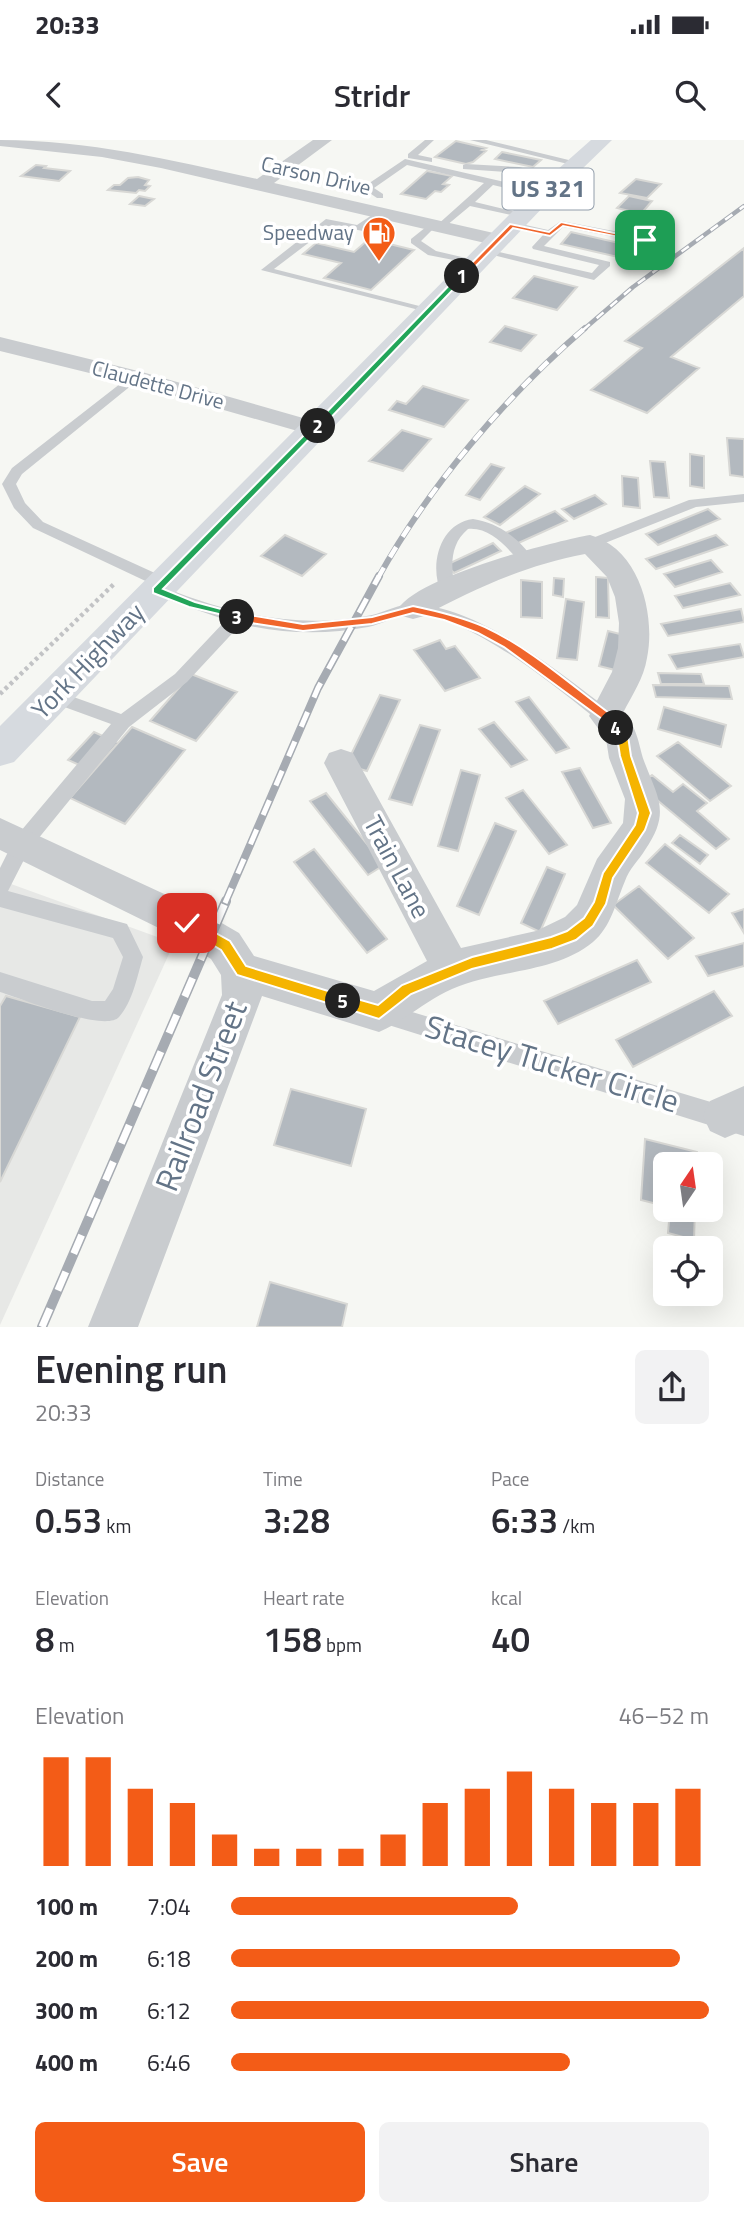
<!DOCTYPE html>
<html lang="en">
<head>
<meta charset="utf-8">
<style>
  :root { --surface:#fff; --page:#f2f2f3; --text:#2b2b33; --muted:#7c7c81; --accent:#f35c17 }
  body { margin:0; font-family:"Titillium Web",sans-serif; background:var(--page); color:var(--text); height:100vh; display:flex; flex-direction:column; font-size:26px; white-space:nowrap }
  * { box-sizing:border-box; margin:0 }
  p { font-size:23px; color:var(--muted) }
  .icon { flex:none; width:38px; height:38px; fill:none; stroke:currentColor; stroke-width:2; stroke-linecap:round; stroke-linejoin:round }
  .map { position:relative; height:1187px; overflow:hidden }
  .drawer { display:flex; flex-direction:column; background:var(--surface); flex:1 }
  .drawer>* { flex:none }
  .needle { width:46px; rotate:13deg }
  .fabs { position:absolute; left:653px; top:1012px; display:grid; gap:14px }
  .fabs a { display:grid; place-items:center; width:70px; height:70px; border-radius:10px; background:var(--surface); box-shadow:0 7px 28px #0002; font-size:35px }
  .pin { position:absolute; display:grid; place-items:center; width:60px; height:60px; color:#fff; margin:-30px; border-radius:14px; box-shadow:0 4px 10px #0006 }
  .km { position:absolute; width:35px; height:35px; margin:-18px; border-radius:50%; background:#222; color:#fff; font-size:19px; line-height:35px; text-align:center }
  .round { display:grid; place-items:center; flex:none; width:74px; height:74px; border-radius:10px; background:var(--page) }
  .head { display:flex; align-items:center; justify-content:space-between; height:119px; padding:0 35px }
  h1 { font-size:38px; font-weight:600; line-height:52px }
  .stats { display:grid; grid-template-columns:repeat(3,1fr); gap:10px; height:119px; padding:7px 35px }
  .stats div { display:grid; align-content:center }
  .stats b { font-size:35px; font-weight:600 }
  .stats small { font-size:19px; font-weight:400 }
  .stats p { font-size:19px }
  .chart { height:196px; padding:14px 35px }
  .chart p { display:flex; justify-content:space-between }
  .chart svg { width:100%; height:126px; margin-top:7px; stroke:var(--accent); stroke-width:6 }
  .button { display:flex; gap:14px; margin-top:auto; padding:14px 35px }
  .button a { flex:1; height:80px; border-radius:10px; background:var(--accent); color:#fff; font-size:28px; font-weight:600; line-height:80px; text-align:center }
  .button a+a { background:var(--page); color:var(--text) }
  ul { padding:0 35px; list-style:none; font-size:23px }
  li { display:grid; grid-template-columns:112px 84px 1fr; align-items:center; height:52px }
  li i { height:18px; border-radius:9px; background:var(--accent) }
  .status { display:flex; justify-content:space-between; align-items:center; height:49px; padding:0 35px; background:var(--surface); direction:ltr }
  .status svg { height:19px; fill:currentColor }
  header { display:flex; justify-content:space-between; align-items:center; height:91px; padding:0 35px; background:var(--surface); font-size:32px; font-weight:600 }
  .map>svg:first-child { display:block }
</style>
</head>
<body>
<div class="status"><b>20:33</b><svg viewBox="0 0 49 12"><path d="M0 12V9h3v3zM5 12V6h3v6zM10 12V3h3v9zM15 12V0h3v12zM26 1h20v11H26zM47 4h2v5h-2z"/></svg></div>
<header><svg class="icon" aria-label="back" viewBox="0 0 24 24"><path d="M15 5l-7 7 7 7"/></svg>Stridr<svg class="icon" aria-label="search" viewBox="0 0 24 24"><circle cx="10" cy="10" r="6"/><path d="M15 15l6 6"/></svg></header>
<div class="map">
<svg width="744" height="1187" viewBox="0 0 744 1187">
  <rect width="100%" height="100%" fill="#f6f7f3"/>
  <path fill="#e7e8e6" d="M0,740L174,803L0,1185Z"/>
  <path fill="#b3b9bf" stroke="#d8d8d5" stroke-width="2" d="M456,1L486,8L482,10L486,11L473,22L466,24L435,17Z
    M502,12L541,20L533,27L495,19Z
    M36,25L46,26L44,28L70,31L59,41L21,36Z
    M427,31L452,36L443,44L449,45L441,52L435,51L426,59L401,54Z
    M138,37L149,40L145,45L150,46L145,51L139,50L136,53L108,50L114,45H120L128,38Z
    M636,39L661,44L647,58L620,53Z
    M139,56L154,59L145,66L130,64Z
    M629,56L652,61L641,74L617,68Z
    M571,92L628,105L618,117L561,104Z
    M369,99L414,110L371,150L324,138L341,123L303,114L316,103L354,112Z
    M744,108V156L671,217L699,228L647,273L591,250L642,208L625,201Z
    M534,136L577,147L557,170L513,158Z
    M505,186L536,195L521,211L490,202Z
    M423,246L468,260L444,287L389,270L397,261L406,264Z
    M402,290L431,299L403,331L369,321Z
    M727,298L744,299V337L730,335Z
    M690,314L704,316V348L690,346Z
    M650,321L665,322L669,358L654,357Z
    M491,324L504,328L480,360L466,355Z
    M622,336L638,338L640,368L623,366Z
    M525,346L540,354L500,385L484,377Z
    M595,355L606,364L574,379L562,369Z
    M708,369L720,379L658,405L646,394Z
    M555,371L567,381L514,405L503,394Z
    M285,395L326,414L302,436L261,416Z
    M716,395L727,405L656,429L646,419Z
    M493,403L501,411L454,433L446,425Z
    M711,420L722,432L675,447L664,434Z
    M596,437L608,438L609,478L596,477Z
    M554,438L564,439L563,457L553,455Z
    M521,440L542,442V478L521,477Z
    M730,443L740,455L683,468L675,456Z
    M566,459L584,462L577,520L557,518Z
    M741,469L744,482L668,496L661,484Z
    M608,491L624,495L615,530L599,526Z
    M440,500L446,509L455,506L480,538L445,551L414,510Z
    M740,504L744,517L677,529L669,515Z
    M658,533L701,534L704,544H661Z
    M191,534L237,552L196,601L150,581Z
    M653,545L729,546L732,559L656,557Z
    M380,555L400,560L367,631L346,625Z
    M529,557L569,608L556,613L516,562Z
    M664,567L726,585L721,607L658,589Z
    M494,582L527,620L511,627L479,589Z
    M420,585L440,590L412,665L389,659Z
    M132,587L185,610L125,684L70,658Z
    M94,592L118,603L93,631L68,620Z
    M678,602L731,646L710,661L657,616Z
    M580,628L611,683L593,688L562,632Z
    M461,630L480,635L458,711L438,706Z
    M652,635L673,652L683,644L707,663L697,671L729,699L716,709L639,645Z
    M523,650L567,705L549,714L506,658Z
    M326,653L384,725L368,735L310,661Z
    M495,683L516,691L479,775L457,766Z
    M680,695L708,715L700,724L672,703Z
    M665,704L729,754L709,773L646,723Z
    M314,709L387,799L367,813L294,722Z
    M547,727L565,734L540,792L521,783Z
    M639,746L694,798L668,819L613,765Z
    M744,769V793L732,773Z
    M744,803V826L708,836L696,816Z
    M637,820L651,842L558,884L544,861Z
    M714,851L732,876L633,927L616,900Z
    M6,856L80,877L0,1042V866Z
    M291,949L366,969L351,1026L274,1005Z
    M645,999L697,1012L696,1024H665V1066L641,1060Z
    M670,1069H695L694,1100L668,1093Z
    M270,1142L347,1164L342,1187H257Z"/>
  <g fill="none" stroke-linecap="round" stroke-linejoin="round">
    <path stroke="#c2c3c5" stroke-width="4.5" stroke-dasharray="3.5 3.5" stroke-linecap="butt" d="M0,554L115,443"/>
    <path fill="#c9cccf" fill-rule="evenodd" d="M425,0H434L418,15L432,18V22L408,18V14Z
      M470,0H486L581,23L576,26Z
      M405,19L543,51L548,54L543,57L493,45L475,62L525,74V78L470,66L440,91L435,88L436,86L484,43L407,25L374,48L383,54V58H377L365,50V46Z
      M466,24L519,27L564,39L559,42L519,33L463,29V25Z
      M378,71L383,74L382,76L363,91L332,85L274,129L431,169V173L261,130L326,79L357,85Z
      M561,81L645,97L650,100L645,103L563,87L544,106L610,122V126L594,140L481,112L486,109L592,133L599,125L533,109L532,107L543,95L507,85L512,82L548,90Z
      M431,83L436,86L421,101L436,111L479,121V125L428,115L411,103V99Z
      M134,233L138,234V240L22,334L16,344L25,363L43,382L168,439L171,443L165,448C224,471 282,486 345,479C354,478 363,477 372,475C385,472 398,464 413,464C481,467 558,532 611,571L614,576L611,581H599C555,547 468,472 409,475C395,476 382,484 368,487C325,495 284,494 241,484L187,542L129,587L29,710L8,751L127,784L143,817C137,837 133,861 119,877C105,893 20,858 0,852V832L92,861H105L113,849L123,817L113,798L0,767V728L15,698L111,584L48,561L46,556L48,551L54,550L121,574L175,534L226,480L151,454L148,450L154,445L33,388L14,368L2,344L12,328Z
      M744,354V362L696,367L595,407L590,409L583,404L585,401L689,360Z
      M473,379C499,383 520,399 534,420L532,424H522C507,408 491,387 468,389C449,405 451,427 455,450L452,454H442C428,426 440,383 473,379Z
      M379,862L744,972V996L379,882L371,879L368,872L371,865Z"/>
    <path fill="#c9cccf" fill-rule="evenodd" d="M0,0C88,0 171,20 257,39L313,0H332L274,43L498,94L508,100L498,106L161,28L102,17L0,6Z
      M0,197L142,232L324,284L327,289L324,294L315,296L126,242L0,211Z
      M590,395C639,408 656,474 647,518C644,538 632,555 623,573C638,588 638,603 644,621C658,658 671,672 645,710C639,720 629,729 625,741C616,762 611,787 593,802C554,834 497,829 452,849C426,860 405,881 379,892L262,856L138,1187H88L222,855L221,835L211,819L173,795L0,710V678L201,771L239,793L254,816L374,851L427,821L324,623L329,613L341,609L353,613L461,808L536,791L565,777L577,765L597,719L623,683L625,659L609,618L606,599L589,576L612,532L618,508L619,483L615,457L607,437L585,414C527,425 475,448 424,476L413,479L402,476L398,469C417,437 551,402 590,395Z
      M744,946V990L725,998L710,991L703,976L710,961Z"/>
    <path fill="#d6dadf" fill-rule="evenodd" d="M591,0H612L547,63L14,622L0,626V586L531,53Z"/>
    <defs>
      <path id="rail-far3" d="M583,190L633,147L744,66"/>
      <path id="rail-far2" d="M378,438C429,346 505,257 585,188"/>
      <path id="rail-far1" d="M225,763L318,548L379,436"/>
      <path id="rail" d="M42,1187L226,761"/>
    </defs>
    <use href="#rail-far3" stroke="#a6abb2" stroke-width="4.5"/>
    <use href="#rail-far2" stroke="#a6abb2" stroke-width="6"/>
    <use href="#rail-far1" stroke="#a6abb2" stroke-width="8"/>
    <use href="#rail" stroke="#a6abb2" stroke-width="10"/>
    <use href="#rail-far3" stroke="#fff" stroke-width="2.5" stroke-dasharray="9" stroke-linecap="butt"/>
    <use href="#rail-far2" stroke="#fff" stroke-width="4.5" stroke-dasharray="12" stroke-linecap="butt"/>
    <use href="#rail-far1" stroke="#fff" stroke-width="5" stroke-dasharray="16" stroke-linecap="butt"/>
    <use href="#rail" stroke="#fff" stroke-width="7" stroke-dasharray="20" stroke-linecap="butt"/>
  </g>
  <path fill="#f0652b" stroke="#fff" stroke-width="2" d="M561,82L648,100L645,102L563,86L550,96L513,88L465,137L459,136L510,84L549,92Z"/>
  <path fill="#22a559" stroke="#fff" stroke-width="2" d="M460,134L466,136L321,288H315V284Z"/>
  <path fill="#22a559" stroke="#fff" stroke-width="2" d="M315,284L322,286L163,449L195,462L240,474V479L189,467L153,453V448Z"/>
  <path fill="#f0652b" stroke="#fff" stroke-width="2" d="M413,466C437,471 462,477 485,487C530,508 570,544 609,573L620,585V591H612L602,579L504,507L478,493L444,480L413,473L372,484L303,491L237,481L232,477L237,473L303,484L372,477Z"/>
  <path fill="#f5b400" stroke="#fff" stroke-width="2" d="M616,584L628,596L631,616L651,673L645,690L613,738L606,764L593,786L576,800L552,809L472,829L411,854L379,879L338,866V857L343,855L378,865L402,845L472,817L551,797L567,791L584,778L594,762L603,733L635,685L638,673L620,616L617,597L610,588Z"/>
  <path fill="#f5b400" stroke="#fff" stroke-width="2" d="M187,777L230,801L246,826L348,857V866L343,868L237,835L221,810L182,787V779Z"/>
  <defs>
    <symbol id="fuel-pin" viewBox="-11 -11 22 30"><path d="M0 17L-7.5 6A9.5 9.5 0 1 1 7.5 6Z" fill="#f35c17" stroke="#fff"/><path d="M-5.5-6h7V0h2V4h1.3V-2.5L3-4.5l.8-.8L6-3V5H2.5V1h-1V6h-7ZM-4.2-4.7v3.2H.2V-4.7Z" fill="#fff"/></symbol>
  </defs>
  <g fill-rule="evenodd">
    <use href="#fuel-pin" x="360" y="74" width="38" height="52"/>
  </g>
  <g text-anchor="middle" stroke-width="7" stroke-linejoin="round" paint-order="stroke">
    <g font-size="21" fill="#637487" stroke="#fff">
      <text transform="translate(316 36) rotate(13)" y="7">Carson Drive</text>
      <text transform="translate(158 245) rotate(15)" y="7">Claudette Drive</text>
    </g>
    <g font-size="21" fill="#637487" stroke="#fff" text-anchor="end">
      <text x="354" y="100">Speedway</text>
    </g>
    <rect fill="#fff" stroke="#929eab" stroke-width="2" x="502.5" y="28.5" width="91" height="41" rx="5"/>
    <g font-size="24" font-weight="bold" fill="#637487">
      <text x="548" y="57">US 321</text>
    </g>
    <g font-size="26" fill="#637487" stroke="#fff">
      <text transform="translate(88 521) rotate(-46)" y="9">York Highway</text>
      <text transform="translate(397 727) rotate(62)" y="9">Train Lane</text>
    </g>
    <g font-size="32" fill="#637487" stroke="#fff">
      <text transform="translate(552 924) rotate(17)" y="11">Stacey Tucker Circle</text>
      <text transform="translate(201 956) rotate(-69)" y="11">Railroad Street</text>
    </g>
  </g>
</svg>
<div class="fabs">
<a><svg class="needle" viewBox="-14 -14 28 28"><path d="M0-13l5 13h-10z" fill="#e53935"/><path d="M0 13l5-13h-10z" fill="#7c7c81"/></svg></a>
<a><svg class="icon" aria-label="locate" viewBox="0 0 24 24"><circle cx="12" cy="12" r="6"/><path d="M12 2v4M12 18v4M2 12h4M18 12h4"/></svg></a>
</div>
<div class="pin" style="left:645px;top:100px;background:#1e9e55"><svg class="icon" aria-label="arrive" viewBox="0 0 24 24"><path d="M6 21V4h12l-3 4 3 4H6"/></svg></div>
<div class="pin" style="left:187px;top:783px;background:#d93025"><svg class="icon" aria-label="check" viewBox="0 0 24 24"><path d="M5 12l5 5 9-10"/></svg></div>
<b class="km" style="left:462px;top:136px">1</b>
<b class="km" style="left:318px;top:286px">2</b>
<b class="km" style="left:237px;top:477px">3</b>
<b class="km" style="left:616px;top:588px">4</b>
<b class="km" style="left:343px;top:861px">5</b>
</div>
<section class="drawer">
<div class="head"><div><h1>Evening run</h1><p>20:33</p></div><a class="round"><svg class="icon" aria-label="share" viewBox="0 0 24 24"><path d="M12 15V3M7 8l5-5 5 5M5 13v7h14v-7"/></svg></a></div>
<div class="stats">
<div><p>Distance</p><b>0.53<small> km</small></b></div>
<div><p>Time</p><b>3:28</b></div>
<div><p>Pace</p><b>6:33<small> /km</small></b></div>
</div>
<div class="stats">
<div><p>Elevation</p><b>8<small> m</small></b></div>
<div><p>Heart rate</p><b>158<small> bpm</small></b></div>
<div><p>kcal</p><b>40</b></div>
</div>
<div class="chart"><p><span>Elevation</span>46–52 m</p>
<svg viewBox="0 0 160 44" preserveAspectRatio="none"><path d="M5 44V6M15 44V6M25 44V17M35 44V22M45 44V33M55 44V38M65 44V38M75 44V38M85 44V33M95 44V22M105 44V17M115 44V11M125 44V17M135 44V22M145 44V22M155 44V17"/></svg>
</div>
<ul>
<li><b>100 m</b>7:04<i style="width:60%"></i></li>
<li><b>200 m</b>6:18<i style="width:94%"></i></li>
<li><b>300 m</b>6:12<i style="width:100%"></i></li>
<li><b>400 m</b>6:46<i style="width:71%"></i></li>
</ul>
<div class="button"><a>Save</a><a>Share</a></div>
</section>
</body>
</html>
